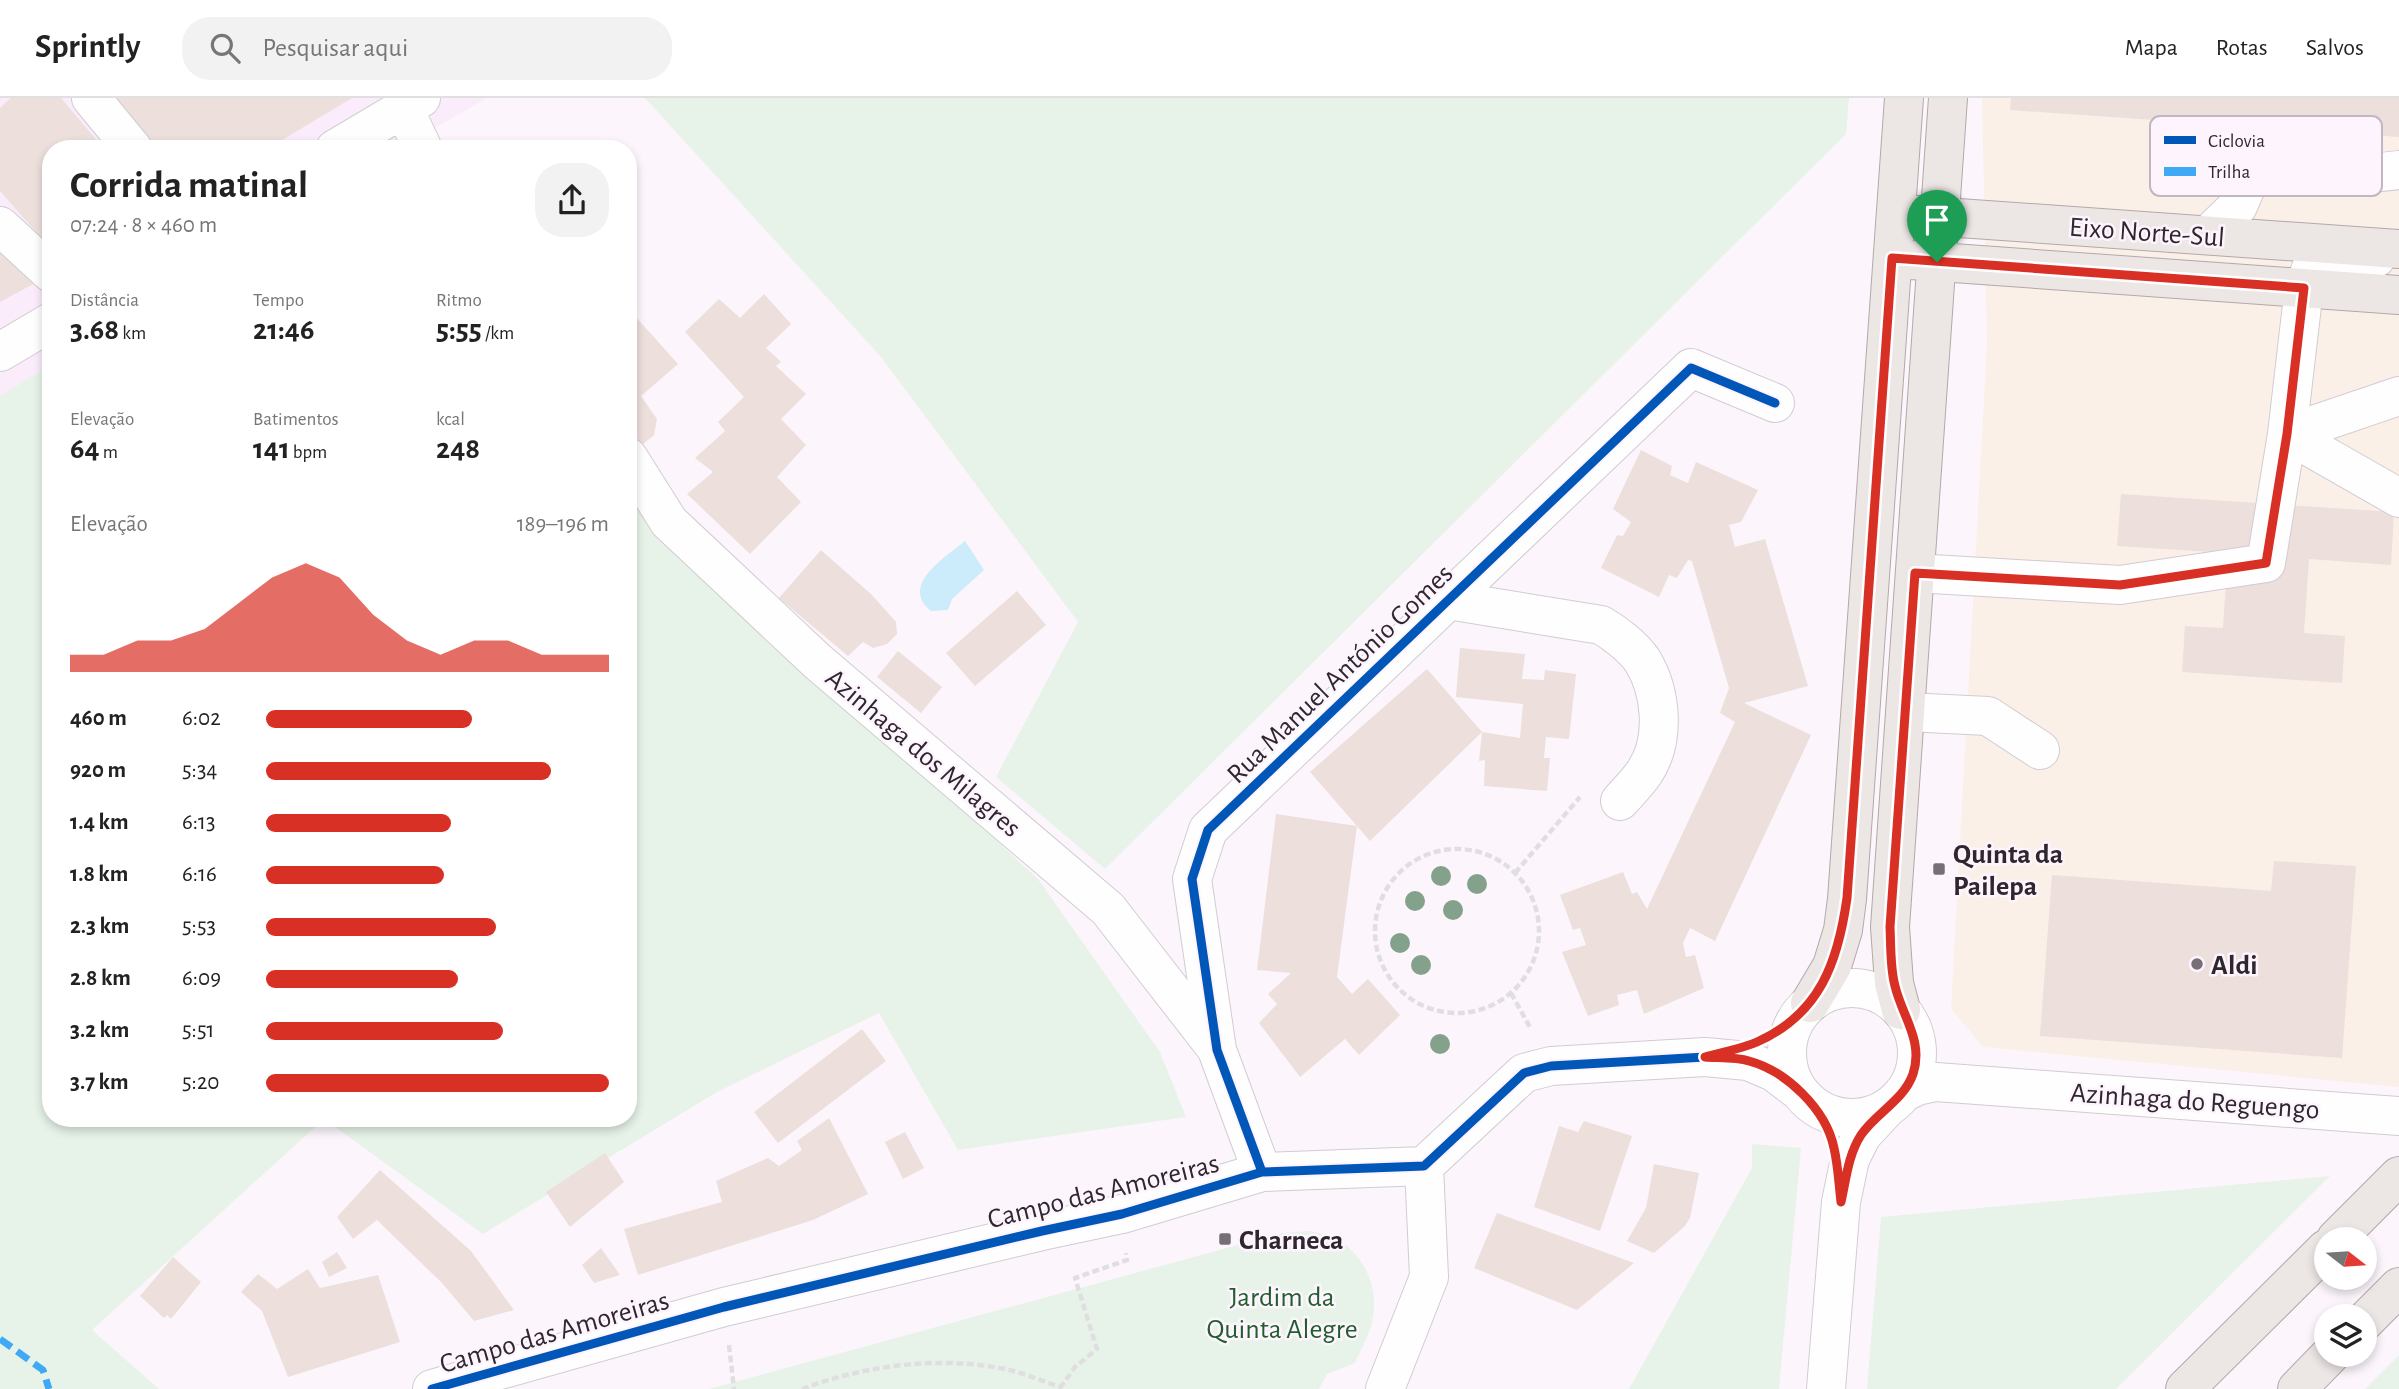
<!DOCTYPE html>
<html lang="pt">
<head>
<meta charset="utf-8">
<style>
  :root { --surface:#fff; --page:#f2f2f2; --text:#222; --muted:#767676; --line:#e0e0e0; --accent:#d93025 }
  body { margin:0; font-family:"Alegreya Sans",sans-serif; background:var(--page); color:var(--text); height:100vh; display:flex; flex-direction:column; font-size:26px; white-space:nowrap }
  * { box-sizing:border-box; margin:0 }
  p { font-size:23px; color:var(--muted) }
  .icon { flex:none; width:38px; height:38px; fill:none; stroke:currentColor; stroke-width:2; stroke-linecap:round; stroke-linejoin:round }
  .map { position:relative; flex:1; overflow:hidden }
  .side { position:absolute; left:42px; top:42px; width:595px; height:987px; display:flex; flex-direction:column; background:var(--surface); border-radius:28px; box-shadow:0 4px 10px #0003 }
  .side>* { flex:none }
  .needle { width:46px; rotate:107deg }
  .controls { position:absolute; left:2314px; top:1129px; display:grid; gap:14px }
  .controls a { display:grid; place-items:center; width:63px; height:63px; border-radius:50%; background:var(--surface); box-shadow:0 4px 10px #0003; font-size:35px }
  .pin { position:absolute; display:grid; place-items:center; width:60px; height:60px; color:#fff; margin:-72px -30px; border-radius:50% 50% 50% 0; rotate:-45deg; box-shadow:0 0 7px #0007 }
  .pin .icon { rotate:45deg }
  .round { display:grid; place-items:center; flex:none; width:74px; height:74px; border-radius:28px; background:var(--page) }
  .overview { display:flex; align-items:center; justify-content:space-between; height:119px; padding:0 28px }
  h1 { font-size:38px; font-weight:600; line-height:52px }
  .metrics { display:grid; grid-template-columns:repeat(3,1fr); gap:10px; height:119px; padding:7px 28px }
  .metrics div { display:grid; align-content:center }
  .metrics b { font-size:30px; font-weight:600 }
  .metrics small { font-size:19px; font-weight:400 }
  .metrics p { font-size:19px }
  .chart { height:196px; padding:14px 28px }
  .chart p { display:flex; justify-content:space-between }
  .chart svg { width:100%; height:126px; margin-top:7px; fill:var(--accent); opacity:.7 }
  ul { padding:0 28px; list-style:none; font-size:23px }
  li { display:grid; grid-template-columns:112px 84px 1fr; align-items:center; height:52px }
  li i { height:18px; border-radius:9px; background:var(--accent) }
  header { display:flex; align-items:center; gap:42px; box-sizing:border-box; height:98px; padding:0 35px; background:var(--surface); border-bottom:2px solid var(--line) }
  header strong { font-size:33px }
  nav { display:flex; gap:38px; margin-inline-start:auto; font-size:24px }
  .search { width:490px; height:63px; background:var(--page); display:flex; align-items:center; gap:18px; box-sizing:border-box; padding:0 24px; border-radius:28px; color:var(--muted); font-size:26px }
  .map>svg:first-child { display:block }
</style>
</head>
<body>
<header>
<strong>Sprintly</strong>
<div class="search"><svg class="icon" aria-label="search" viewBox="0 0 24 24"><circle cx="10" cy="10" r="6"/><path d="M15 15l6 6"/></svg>Pesquisar aqui</div>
<nav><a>Mapa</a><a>Rotas</a><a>Salvos</a></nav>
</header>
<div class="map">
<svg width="2399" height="1291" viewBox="0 0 2399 1291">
  <rect width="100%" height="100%" fill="#fcf6fc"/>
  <path fill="#faf0e8" d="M1982,0H2399V989L1983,949L1951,911L1987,246Z"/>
  <path fill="#faecfa" d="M0,0H487L398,51H51V266L0,298Z"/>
  <path fill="#e7f3e8" d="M645,0H1849L1846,36L1105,771L996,679L1078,524L881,259Z
    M51,266V1020H628V385L659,430L1038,781L1160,954L1186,1019L958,1052L879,915L717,994L483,1136L324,1021L92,1232L159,1291H0V298Z
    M1752,1046L1801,1050L1779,1291H1629L1752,1070Z
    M2330,1078L2116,1291H1867L1881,1119Z
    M1310,1133C1319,1135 1329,1137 1336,1141C1363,1155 1379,1189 1373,1219C1371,1234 1361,1251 1355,1265L1327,1276L1319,1291H709L1282,1135Z
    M2399,1257V1291H2365Z"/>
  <path fill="#ccebfb" d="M965,443L984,472L952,501L948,512L931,513C899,487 946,459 965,443Z"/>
  <path fill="#ecdfdc" d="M11,0H61L104,51H51V151L0,93V10Z
    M111,0H352L267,51H153Z
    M2011,0H2399V39L2010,12Z
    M0,150L35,185L0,204Z
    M764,196L791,226L766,250L781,264L776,268L806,296L781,321L806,347L777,379L801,404L750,456L687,396L713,374L695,360L725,333L718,324L744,299L685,234L719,201L740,220Z
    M635,218L678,266L641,298L657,321L654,337L642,347L628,327V225Z
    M1641,352L1672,368L1670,377L1688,385L1696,364L1758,392L1741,424L1729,427L1735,449L1765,441L1808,588L1744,605L1811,637L1715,843L1690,830L1683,845L1686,859L1695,857L1704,890L1644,916L1637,892L1617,897L1619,907L1588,918L1562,854L1586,847L1580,830L1573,832L1560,797L1623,774L1632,796L1637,794L1647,811L1735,624L1720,615L1729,590L1692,463L1688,462L1677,480L1669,477L1659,499L1601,470L1617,437L1623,438L1631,424L1613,411Z
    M2121,396L2394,414L2391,467L2309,461L2304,535L2345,538L2342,585L2182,574L2185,528L2223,530L2228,455L2117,448Z
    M821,452L872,497L896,524L897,536L887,546L873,550L863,544L848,558L779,500Z
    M1017,493L1046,527L975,588L946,555Z
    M1460,550L1525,556L1522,581L1544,582L1545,572L1576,576L1569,641L1546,639L1544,660H1550L1547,693L1484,688L1485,662L1479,663L1482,634L1520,640L1523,606L1456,599Z
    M898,553L942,589L921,615L877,579Z
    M1427,571L1482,634L1370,743L1310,674Z
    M1276,716L1357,728L1337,879L1352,896L1368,881L1400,917L1359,957L1345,941L1300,979L1259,925L1277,906L1268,896L1291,875L1257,872Z
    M2274,763L2356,768L2342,960L2040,938L2052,777L2271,793Z
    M862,931L886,963L778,1045L754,1014Z
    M829,1020L868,1096L813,1122L638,1177L624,1131L722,1104L716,1083L768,1060L779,1068L802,1052L797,1043Z
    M1584,1023L1632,1038L1600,1133L1534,1109L1559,1028L1578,1034Z
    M905,1034L924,1070L903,1081L885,1044Z
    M605,1055L624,1084L570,1129L546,1094Z
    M1654,1066L1699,1075L1690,1120L1685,1128L1654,1155L1627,1143L1646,1110Z
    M380,1072L471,1153L514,1212L474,1223L442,1185L377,1122L353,1141L337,1119Z
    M1497,1115L1634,1165L1577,1212L1474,1170Z
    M601,1150L620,1177L594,1185L582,1167Z
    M337,1154L347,1170L329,1179L322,1164Z
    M173,1159L201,1184L171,1221L167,1217L164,1220L140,1198Z
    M308,1171L320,1190L378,1177L400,1244L288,1279L262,1213L241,1194L258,1176L277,1191Z"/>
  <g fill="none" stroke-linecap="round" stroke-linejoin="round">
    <defs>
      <path id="minor" d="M91,0L133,51
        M403,9L423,51
        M335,51L421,0
        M0,128L51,175
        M2208,137L2238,108L2254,71L2355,77L2399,72
        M0,254L51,224
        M2287,336L2399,400
        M2287,336L2399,298
        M628,359L669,424L817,563L1108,811L1216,950
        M1915,475L2120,487L2266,465L2287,336L2304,190L2311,170L2331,163L2376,160
        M1448,502L1601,527C1615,535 1633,549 1642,562C1662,594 1666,643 1644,675C1637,685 1628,694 1620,703
        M1906,614L1988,618L2040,652
        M1787 955a65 65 0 1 1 130 0a65 65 0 1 1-130 0Z
        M1903,995L1917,988L1936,984L2399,1018
        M1262,1074L1217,952L1192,781L1208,732L1691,270L1775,305
        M432,1291L724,1209L1042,1133L1122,1116L1262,1074L1424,1068L1524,975L1551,968L1705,959L1748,963L1774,974L1799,993
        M1385,1291L1429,1179L1424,1068
        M1826,1291L1841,1104L1850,1061L1862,1037L1887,1010"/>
      <path id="major" d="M1916,117L2399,151
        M1911,162L2399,197
        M1810,905L1832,868L1843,832L1847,801L1904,0
        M1901,912L1894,885L1890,829L1948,0
        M2336,1141L2399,1078
        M2364,1224L2399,1189
        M2185,1291L2326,1151
        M2297,1291L2331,1256"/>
    </defs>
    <use href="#minor" stroke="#d1ccd1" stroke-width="40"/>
    <use href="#major" stroke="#b4a8a9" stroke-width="40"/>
    <path stroke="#e1dee1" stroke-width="4.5" stroke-dasharray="7 3.5" stroke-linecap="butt" d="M1375 833a82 82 0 1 1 164 0a82 82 0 1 1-164 0Z
      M1515,775L1580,699
      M1511,895L1531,931
      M729,1247L734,1291
      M1060,1290L1075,1269L1097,1251L1075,1180L1127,1162L1126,1155
      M802,1291C863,1268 935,1258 999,1270C1020,1273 1041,1283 1061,1289"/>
    <use href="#minor" stroke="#fffeff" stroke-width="38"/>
    <use href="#major" stroke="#ece6e5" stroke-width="38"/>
    <path stroke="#3fa9f5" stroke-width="7" stroke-dasharray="14 7" stroke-linecap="butt" d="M0,1241L43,1272L49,1291"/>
    <defs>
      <path id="cycleway" d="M1262,1074L1217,952L1192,781L1208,732L1691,270L1775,305
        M432,1291L724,1209L1042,1133L1122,1116L1262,1074L1424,1068L1524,975L1551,968L1705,959L1748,963L1774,974L1799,993"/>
    </defs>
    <use href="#cycleway" stroke="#fef4fe" stroke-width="13"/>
    <use href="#cycleway" stroke="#0057b8" stroke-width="9"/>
  </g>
  <g fill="#84a28b">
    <circle cx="1441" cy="778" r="10"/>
    <circle cx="1477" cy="786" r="10"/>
    <circle cx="1415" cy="803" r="10"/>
    <circle cx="1453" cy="812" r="10"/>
    <circle cx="1400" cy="845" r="10"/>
    <circle cx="1421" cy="867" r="10"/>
    <circle cx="1440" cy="946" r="10"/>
  </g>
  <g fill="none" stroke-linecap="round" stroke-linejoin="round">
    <defs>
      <path id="route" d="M1892,160L2304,190L2287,336L2266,465L2120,487L1915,475L1890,829C1891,848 1890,870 1895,888C1902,918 1924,943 1913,976C1904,1002 1876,1015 1861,1037C1848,1057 1846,1082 1841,1104C1839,1087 1838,1067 1834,1050C1826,1011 1786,973 1749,963C1736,959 1719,960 1705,959C1722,954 1741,951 1757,944C1820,916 1838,864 1847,800Z"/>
    </defs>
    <use href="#route" stroke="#fff" stroke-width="14"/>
    <use href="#route" stroke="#d93025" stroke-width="9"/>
  </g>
  <g fill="#767076" stroke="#fef4fe" stroke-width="2.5">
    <rect x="1932" y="764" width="14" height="14" rx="3.5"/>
    <circle cx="2197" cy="866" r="7"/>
    <rect x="1218" y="1134" width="14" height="14" rx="3.5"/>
  </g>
  <g text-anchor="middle" stroke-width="5" stroke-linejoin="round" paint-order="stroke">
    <g font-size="28" fill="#2e282e" stroke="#fef4fe">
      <text transform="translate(2147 133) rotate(4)" y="10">Eixo Norte-Sul</text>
      <text transform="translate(1339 575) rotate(-44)" y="10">Rua Manuel António Gomes</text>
      <text transform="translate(924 654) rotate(40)" y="10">Azinhaga dos Milagres</text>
      <text transform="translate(2195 1002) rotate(4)" y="10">Azinhaga do Reguengo</text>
      <text transform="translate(1103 1092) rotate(-14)" y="10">Campo das Amoreiras</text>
      <text transform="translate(554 1233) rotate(-16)" y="10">Campo das Amoreiras</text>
    </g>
    <g font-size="28" font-weight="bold" fill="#2e282e" stroke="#fef4fe" text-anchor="start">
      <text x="1953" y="765">Quinta da<tspan x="1953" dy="32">Pailepa</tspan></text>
      <text x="2211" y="876">Aldi</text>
      <text x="1239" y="1151">Charneca</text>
    </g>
    <g font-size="28" fill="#215e2e" stroke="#fef4fe">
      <text x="1282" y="1208">Jardim da<tspan x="1282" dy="32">Quinta Alegre</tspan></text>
    </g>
  </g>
  <rect x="2150" y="18" width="232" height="80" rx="10" fill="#fef4fe" stroke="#c0b7c0" stroke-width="2"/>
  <rect x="2164" y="38" width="32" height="8" fill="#0057b8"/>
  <rect x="2164" y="69" width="32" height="9" fill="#3fa9f5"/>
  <g font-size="19" fill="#2e282e">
    <text x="2208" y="49">Ciclovia</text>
    <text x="2208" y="80">Trilha</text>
  </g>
</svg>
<div class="controls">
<a><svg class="needle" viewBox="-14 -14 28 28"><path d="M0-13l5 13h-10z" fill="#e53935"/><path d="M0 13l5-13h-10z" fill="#767676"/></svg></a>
<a><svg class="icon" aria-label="layers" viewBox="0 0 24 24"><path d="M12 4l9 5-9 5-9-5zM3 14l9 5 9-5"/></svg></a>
</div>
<div class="pin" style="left:1937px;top:164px;background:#1e9e55"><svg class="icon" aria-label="arrive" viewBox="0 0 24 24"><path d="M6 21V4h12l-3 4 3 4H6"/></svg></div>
<section class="side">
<div class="overview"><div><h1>Corrida matinal</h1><p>07:24 · 8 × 460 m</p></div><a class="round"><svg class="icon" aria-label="share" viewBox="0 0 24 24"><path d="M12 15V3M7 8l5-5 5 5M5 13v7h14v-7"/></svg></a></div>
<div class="metrics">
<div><p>Distância</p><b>3.68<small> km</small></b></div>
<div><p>Tempo</p><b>21:46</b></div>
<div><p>Ritmo</p><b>5:55<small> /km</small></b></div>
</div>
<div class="metrics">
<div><p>Elevação</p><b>64<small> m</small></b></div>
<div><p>Batimentos</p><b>141<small> bpm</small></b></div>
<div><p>kcal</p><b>248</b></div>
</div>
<div class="chart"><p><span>Elevação</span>189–196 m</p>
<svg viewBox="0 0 160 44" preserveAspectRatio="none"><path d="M0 44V38L10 38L20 33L30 33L40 29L50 20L60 11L70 6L80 11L90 24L100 33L110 38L120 33L130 33L140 38L150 38L160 38V44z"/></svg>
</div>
<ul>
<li><b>460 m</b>6:02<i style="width:60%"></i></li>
<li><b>920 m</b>5:34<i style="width:83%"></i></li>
<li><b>1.4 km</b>6:13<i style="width:54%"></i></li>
<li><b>1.8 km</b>6:16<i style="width:52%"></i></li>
<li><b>2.3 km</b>5:53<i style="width:67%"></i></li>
<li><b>2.8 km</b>6:09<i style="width:56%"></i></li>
<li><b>3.2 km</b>5:51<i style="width:69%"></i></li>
<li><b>3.7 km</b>5:20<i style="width:100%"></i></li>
</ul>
</section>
</div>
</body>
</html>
